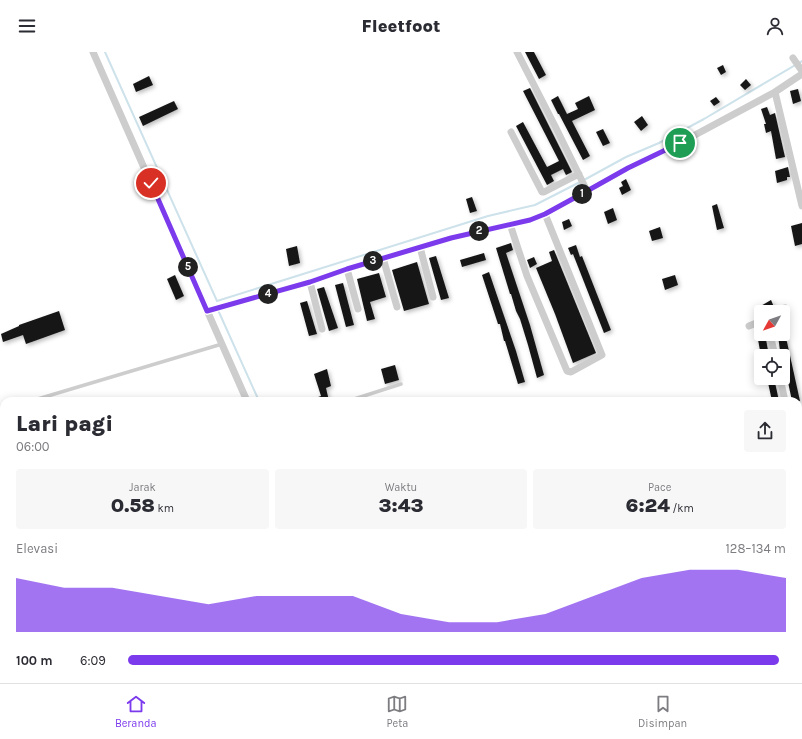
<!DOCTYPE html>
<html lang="id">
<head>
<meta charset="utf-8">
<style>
  :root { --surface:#fff; --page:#f7f7f7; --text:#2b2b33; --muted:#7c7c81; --line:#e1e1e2; --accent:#7c3aed }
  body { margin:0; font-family:Karla,sans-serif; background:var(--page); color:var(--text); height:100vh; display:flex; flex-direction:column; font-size:15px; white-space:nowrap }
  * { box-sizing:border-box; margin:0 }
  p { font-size:13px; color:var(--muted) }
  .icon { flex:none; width:22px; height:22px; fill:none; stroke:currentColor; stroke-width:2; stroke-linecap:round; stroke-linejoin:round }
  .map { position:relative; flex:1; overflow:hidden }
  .panel { position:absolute; left:0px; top:345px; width:802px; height:286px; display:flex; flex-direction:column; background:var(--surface); border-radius:12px 12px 0 0; box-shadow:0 2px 10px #0003 }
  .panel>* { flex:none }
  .needle { width:26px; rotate:230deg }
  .tools { position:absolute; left:754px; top:253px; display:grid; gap:8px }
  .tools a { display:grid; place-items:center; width:36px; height:36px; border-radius:4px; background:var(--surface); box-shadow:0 2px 10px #0003; font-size:20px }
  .pin { position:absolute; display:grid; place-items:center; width:34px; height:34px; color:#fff; margin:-17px; border:2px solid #fff; border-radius:50%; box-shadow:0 1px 4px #0007 }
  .km { position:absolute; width:20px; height:20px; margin:-10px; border-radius:50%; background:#222; color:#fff; font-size:11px; line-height:20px; text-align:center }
  .round { display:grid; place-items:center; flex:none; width:42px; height:42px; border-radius:4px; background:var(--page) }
  .head { display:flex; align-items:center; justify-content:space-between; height:68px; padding:0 16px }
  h1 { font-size:22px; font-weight:800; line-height:30px }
  .metrics { display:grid; grid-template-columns:repeat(3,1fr); gap:6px; height:68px; padding:4px 16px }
  .metrics div { display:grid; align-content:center; border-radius:4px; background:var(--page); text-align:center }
  .metrics b { font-size:20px; font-weight:800 }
  .metrics small { font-size:11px; font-weight:400 }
  .metrics p { font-size:11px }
  .chart { height:112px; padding:8px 16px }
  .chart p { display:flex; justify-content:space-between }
  .chart svg { width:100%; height:72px; margin-top:4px; fill:var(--accent); opacity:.7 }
  ul { padding:0 16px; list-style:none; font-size:13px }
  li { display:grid; grid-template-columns:64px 48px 1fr; align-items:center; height:30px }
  li i { height:10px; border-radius:5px; background:var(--accent) }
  header { display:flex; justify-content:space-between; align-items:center; height:52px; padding:0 16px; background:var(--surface); font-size:18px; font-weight:800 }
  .menu { display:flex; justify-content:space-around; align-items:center; height:56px; border-top:1px solid var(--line); background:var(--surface); font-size:11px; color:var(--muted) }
  .menu a { display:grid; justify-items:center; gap:2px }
  .menu .selected { color:var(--accent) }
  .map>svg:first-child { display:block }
</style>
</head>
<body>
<header><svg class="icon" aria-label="menu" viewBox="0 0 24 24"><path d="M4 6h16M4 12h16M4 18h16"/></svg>Fleetfoot<svg class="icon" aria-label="person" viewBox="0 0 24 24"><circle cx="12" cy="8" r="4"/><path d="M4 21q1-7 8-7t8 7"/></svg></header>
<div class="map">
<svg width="802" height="631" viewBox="0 0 802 631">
  <defs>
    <filter id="shadow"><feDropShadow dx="2" dy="2" stdDeviation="2" flood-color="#0004"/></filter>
  </defs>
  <rect width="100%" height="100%" fill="#fff"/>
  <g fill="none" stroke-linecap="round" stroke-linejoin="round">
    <path stroke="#cde2ea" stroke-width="2" d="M105,0L217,249L488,164L535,153L580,130
      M584,128L626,105L659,91L704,67L802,9
      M218,258L259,349
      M385,627L387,631
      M566,631L570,627"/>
  </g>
  <path fill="#171717" filter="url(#shadow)" d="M525,0H534L546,23L539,27Z
    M723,13L726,20L721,23L717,16Z
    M149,24L153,33L136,40L133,32Z
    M746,27L751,33L745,38L740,33Z
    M530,36L572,120L566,123L563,117L551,123L554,129L547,133L516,74L523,70L547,115L559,109L523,39Z
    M798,37L801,49L793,52L790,39Z
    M558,44L567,62L578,57L575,51L589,44L595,58L572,69L590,104L583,108L559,62H558L551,48Z
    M716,45L720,50L714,54L710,49Z
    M174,49L178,57L143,74L139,65Z
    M767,55L770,63L775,61L785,105L776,107L771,79L766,81L764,72H766L761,57Z
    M642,64L648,73L641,79L634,70Z
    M603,77L610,91L603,94L596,80Z
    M788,115L790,125H787V128L777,131L775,119Z
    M626,127L631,138L622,143L619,136L623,134L621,130Z
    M472,145L477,159L470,161L466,147Z
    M717,152L724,176L717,178L712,154Z
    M613,156L617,168L608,172L604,160Z
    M569,167L572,174L564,178L562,170Z
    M802,171V192L795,194L791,174Z
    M660,175L663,186L652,189L649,179Z
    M511,191L513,198L506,201L530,273L544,323L537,326L528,293L520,267L516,259L511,242H510L496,196Z
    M576,193L580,205L582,204L611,278L604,281L573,202L571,203L568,196Z
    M297,194L300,211L289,214L286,197Z
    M554,198L596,301L573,311L555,262L536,216L552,209L549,200Z
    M484,201L486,208L462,215L460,208Z
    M436,204L449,246L441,248L429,206Z
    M534,205L537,212L530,216L527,208Z
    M417,210L429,252L404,259L392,218Z
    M489,220L516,299L525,330L518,332L505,289H504L500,272H498L482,223Z
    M379,221L386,245L370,250L375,267L367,269L357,227Z
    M175,223L184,244L176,248L167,227Z
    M675,223L678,233L665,238L662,227Z
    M343,231L354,273L346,275L335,233Z
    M324,235L338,276L329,279L317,237Z
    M771,248L774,255L765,260H761L759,255Z
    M307,249L317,282L309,284L300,251Z
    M59,259L65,278L26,292L23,283L3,290L1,282L19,274V273Z
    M757,282H765L769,304H761Z
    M784,282L787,290L800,349H792L785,316L784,317L783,304H781L780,299L778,283Z
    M395,313L399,328L385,332L381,317Z
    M327,317L331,334L326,336L329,349H310V348L321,344L314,322Z
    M767,326H774L779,349H772Z"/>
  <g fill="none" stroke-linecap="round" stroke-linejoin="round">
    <path stroke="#cdcdcd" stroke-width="3.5" d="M31,349L222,292
      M348,349L401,332"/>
    <path stroke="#cdcdcd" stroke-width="7" d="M93,0L247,349
      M517,0L555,74L587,139
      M793,6L802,19
      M775,40L802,154
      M511,80L542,140H544L579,122
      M510,172L527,224L567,319L571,320L602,303L545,162
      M420,195L433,245
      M383,206L397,255
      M347,217L358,257
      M310,230L322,277
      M207,259L310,230L347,217L451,186L530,168L545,162L587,139L628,116L680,91L775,40L802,22
      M777,260L785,256
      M749,274L761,269
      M770,282L775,304
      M780,326L785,349
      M798,406L800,413L802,417
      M798,427L802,425
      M798,503L802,508
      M372,627L374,631
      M623,627L626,631
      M578,631L582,627"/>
  </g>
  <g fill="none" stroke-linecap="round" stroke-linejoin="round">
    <defs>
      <path id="route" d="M151,131L207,259L310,230L347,217L451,186L530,168L545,162L587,139L628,116L680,91"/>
    </defs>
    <use href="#route" stroke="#fff" stroke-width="8"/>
    <use href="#route" stroke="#7c3aed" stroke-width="5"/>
  </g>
</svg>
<div class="tools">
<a><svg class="needle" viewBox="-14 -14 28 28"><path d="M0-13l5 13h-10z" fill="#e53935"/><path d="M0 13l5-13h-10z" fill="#7c7c81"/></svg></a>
<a><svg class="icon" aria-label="locate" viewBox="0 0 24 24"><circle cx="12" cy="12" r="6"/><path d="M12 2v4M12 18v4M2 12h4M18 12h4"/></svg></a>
</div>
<div class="pin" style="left:680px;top:91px;background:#1e9e55"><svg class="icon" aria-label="arrive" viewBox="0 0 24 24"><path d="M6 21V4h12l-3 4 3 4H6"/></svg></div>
<div class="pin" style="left:151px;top:131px;background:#d93025"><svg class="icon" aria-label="check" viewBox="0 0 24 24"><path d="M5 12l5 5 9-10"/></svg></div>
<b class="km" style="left:582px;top:142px">1</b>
<b class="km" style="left:479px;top:179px">2</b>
<b class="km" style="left:373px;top:209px">3</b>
<b class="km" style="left:268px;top:242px">4</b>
<b class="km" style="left:188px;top:215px">5</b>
<section class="panel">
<div class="head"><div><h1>Lari pagi</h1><p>06:00</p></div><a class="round"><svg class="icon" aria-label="share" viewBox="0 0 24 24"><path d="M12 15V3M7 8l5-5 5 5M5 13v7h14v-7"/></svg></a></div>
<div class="metrics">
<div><p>Jarak</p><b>0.58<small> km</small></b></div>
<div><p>Waktu</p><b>3:43</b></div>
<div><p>Pace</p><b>6:24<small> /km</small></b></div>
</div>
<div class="chart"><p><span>Elevasi</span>128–134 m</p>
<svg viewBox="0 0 160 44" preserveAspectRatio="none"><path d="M0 44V11L10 17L20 17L30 22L40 27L50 22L60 22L70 22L80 33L90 38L100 38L110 33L120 22L130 11L140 6L150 6L160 11V44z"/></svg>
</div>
<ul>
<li><b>100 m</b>6:09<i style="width:99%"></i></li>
</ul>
</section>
</div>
<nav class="menu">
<a class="selected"><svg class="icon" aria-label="home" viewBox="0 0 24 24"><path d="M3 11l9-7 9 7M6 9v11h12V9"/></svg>Beranda</a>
<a><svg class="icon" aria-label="map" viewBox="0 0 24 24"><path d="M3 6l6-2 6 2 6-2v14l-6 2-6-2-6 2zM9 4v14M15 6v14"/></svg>Peta</a>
<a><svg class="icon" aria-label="saved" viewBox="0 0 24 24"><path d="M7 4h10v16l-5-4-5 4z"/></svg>Disimpan</a>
</nav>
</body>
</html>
